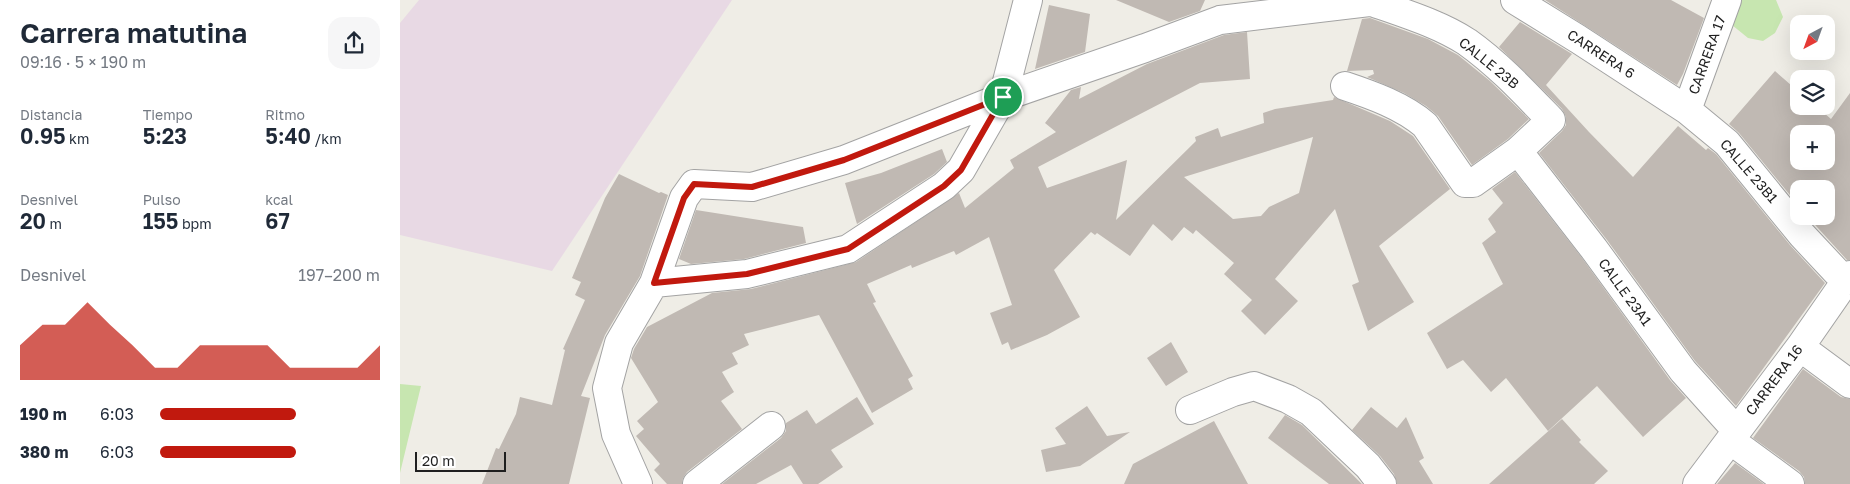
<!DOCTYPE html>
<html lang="es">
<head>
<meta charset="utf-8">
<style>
  :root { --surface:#fff; --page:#f6f6f7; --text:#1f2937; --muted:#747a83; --accent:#c1190e }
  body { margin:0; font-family:"Golos Text",sans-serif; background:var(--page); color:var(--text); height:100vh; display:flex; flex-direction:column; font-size:19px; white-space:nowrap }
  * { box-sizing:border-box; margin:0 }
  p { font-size:16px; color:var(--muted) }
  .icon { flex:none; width:28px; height:28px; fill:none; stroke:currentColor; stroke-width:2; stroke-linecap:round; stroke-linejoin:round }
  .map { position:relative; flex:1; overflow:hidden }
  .details { display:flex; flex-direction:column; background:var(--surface); width:400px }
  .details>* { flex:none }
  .needle { width:32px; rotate:221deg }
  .controls { position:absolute; left:1390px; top:15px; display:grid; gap:10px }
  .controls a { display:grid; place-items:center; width:45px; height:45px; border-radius:10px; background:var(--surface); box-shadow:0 5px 20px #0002; font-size:25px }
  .scale { position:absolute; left:15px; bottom:12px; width:91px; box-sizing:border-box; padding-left:5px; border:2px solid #1f1f1f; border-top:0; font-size:14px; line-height:18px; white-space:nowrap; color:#1f1f1f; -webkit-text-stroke:4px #fff; paint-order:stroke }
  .pin { position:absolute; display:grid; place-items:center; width:42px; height:42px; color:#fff; margin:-21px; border:2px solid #fff; border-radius:50%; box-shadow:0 1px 5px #0007 }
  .round { display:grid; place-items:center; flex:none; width:52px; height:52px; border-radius:15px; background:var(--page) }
  .overview { display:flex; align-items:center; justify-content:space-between; height:85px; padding:0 20px }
  h1 { font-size:28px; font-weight:600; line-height:38px }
  .stats { display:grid; grid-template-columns:repeat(3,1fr); gap:8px; height:85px; padding:5px 20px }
  .stats div { display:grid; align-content:center }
  .stats b { font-size:21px; font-weight:600 }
  .stats small { font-size:14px; font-weight:400 }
  .stats p { font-size:14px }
  .chart { height:140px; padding:10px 20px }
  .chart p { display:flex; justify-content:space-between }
  .chart svg { width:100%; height:90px; margin-top:5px; fill:var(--accent); opacity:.7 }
  ul { padding:0 20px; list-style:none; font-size:16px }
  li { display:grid; grid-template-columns:80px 60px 1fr; align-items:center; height:38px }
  li i { height:12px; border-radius:6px; background:var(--accent) }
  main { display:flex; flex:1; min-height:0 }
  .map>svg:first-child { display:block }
</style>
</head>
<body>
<main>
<section class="details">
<div class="overview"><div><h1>Carrera matutina</h1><p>09:16 · 5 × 190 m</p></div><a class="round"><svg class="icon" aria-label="share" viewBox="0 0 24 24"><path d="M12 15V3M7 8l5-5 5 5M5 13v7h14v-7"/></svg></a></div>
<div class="stats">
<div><p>Distancia</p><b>0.95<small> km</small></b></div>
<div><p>Tiempo</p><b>5:23</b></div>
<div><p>Ritmo</p><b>5:40<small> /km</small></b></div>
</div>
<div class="stats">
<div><p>Desnivel</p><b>20<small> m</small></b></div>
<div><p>Pulso</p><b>155<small> bpm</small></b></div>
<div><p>kcal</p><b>67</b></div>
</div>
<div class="chart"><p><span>Desnivel</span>197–200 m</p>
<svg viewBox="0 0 160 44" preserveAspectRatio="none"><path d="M0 44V27L10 17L20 17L30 6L40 17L50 27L60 38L70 38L80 27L90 27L100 27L110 27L120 38L130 38L140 38L150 38L160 27V44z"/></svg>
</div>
<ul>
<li><b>190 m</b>6:03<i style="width:62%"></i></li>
<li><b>380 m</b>6:03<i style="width:62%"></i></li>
</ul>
</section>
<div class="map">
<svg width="1450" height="484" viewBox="0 0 1450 484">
  <rect width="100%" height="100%" fill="#efede6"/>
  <path fill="#e8d9e4" d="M19,0H332L152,271L0,235V23Z"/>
  <path fill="#c7e6b0" d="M1335,0H1376L1383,17L1375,33L1363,41L1348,38L1332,25Z
    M0,384L21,386L0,473Z"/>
  <path fill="#c0b9b3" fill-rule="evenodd" d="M716,0H805L800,11L769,22Z
    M1145,0H1271L1304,18L1283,74L1277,85Z
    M649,5L690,14L685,52L635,69Z
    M970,18L1028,39L1058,55L1090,81L1129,119L1108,139L1072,165L1038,116L1026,106L1004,93L967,77L974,74L973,70L947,71L962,19Z
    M1120,22L1172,54L1146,85L1189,132L1233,177L1278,126L1306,150L1308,148L1316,154L1390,245L1425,283L1336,406L1295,361L1207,240L1139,153L1162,131L1166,125V117L1162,109L1142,89L1099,47Z
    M847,32L850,79L800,83L638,167L647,188L727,160L716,220L796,141L795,137L818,128L821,137L864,123L863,113L875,109L933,100L934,97L990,121L1013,136L1050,189L979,246L1014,302L968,331L952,285L959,282L935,209L875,279L898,301L865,335L841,311L852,300L824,274L834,263L796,230L793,234L784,227L772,241L753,224L730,256L697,233L695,235L691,232L654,270L680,317L647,335L611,350L608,342L602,345L590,313L612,305L589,237L556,255L554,251L512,268L511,265L467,284L476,302L473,303L513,376L508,379L513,389L472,413L419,315L344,334L349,345L332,353L338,364L322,372L334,392L321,401L342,429L287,472L283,478L282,484H267L254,470L260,464L236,436L244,429L237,421L258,402L231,358L234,349L247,327L312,293L351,289L456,262L559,193L565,208L614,168L610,160L656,132L645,123L671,90L681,87L679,99L747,64L824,35ZM913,137L899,193L869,207L861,216L833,219L784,177Z
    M1375,71L1399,92V106H1416L1431,119L1450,93V260H1447L1407,216H1426V189H1399V206L1339,133L1329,124ZM1399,134H1426V161H1399Z
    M542,149L547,162L534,174L457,224L445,183L481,173Z
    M1115,172L1182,258L1270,380L1286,398L1243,437L1197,386L1148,431L1106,378L1091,392L1063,360L1047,369L1027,333L1103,284L1082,243L1096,232L1088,219L1103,203L1092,189Z
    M219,174L259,193L261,192L268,195L240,276L205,335L181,396L190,398L169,484H82L96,448L99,449L116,414L120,397L152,405L165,350L163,349L185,300L175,295L181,282L172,278L205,198Z
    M296,210L403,227L406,243L344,259L291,264L279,259Z
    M771,342L788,372L766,386L747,358Z
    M1403,369L1441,397L1450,399V484H1405L1404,477L1399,471L1353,438Z
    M457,397L474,424L431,450L443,467L418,484H403L391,465L356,484H322L381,438L386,431V423L407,410L416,424Z
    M687,406L707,436L730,432L680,466L646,472L641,450L666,444L655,428Z
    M971,407L997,428L1006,417L1024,458L1019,461L1033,484H997L994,474L980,456L952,430Z
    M885,415L902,425L962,484H929L868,438Z
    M1162,419L1181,440L1179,442L1208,471L1194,484H1089Z
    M814,421L848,484H724L733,464Z
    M1335,463L1364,484H1317Z"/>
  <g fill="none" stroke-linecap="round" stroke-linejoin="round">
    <defs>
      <path id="street" d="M1115,0L1178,39L1287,110L1327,143L1402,235L1445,281
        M945,86C972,95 1003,106 1025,125L1065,183H1073L1118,151L1151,120C1125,93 1098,64 1067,42C1039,24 1006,14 975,3
        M1287,110L1327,0
        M1118,151L1194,249L1283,371L1336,430
        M254,283L347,274L448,249L544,186L561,170L603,97L628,0
        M1400,347L1450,384
        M790,410L833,392L854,386L888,399L911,412L968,466L982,484
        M1330,440L1390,484
        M238,484L216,434L207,388L219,343L254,283L284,198L294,184L352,187L444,160L603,97L745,48L820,20L986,0
        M297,484L371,426
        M1297,484L1400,347L1450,275"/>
    </defs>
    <use href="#street" stroke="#a3a3a3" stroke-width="30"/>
    <use href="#street" stroke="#fff" stroke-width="28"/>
  </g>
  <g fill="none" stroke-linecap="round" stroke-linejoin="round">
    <defs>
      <path id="route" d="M603,97L561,170L544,186L448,249L347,274L254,283L284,198L294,184L352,187L444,160Z"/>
    </defs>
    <use href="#route" stroke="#fff" stroke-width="10"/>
    <use href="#route" stroke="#c1190e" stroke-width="6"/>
  </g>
  <g text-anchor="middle" stroke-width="5" stroke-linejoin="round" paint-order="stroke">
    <g font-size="14" fill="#1f1f1f" stroke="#fff">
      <text transform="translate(1201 54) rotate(33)" y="5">CARRERA 6</text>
      <text transform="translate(1307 55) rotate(-70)" y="5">CARRERA 17</text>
      <text transform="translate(1089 63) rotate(39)" y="5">CALLE 23B</text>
      <text transform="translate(1349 171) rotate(49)" y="5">CALLE 23B1</text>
      <text transform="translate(1225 292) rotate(54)" y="5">CALLE 23A1</text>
      <text transform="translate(1374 380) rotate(-53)" y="5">CARRERA 16</text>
    </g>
  </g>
</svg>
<div class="controls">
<a><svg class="needle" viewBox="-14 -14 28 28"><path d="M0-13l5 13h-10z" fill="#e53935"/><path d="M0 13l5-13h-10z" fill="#747a83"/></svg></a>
<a><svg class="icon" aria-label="layers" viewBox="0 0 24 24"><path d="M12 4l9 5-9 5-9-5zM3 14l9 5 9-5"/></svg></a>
<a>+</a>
<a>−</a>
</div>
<div class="scale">20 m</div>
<div class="pin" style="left:603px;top:97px;background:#1e9e55"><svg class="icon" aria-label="arrive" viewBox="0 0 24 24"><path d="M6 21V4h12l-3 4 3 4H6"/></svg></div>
</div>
</main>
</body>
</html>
